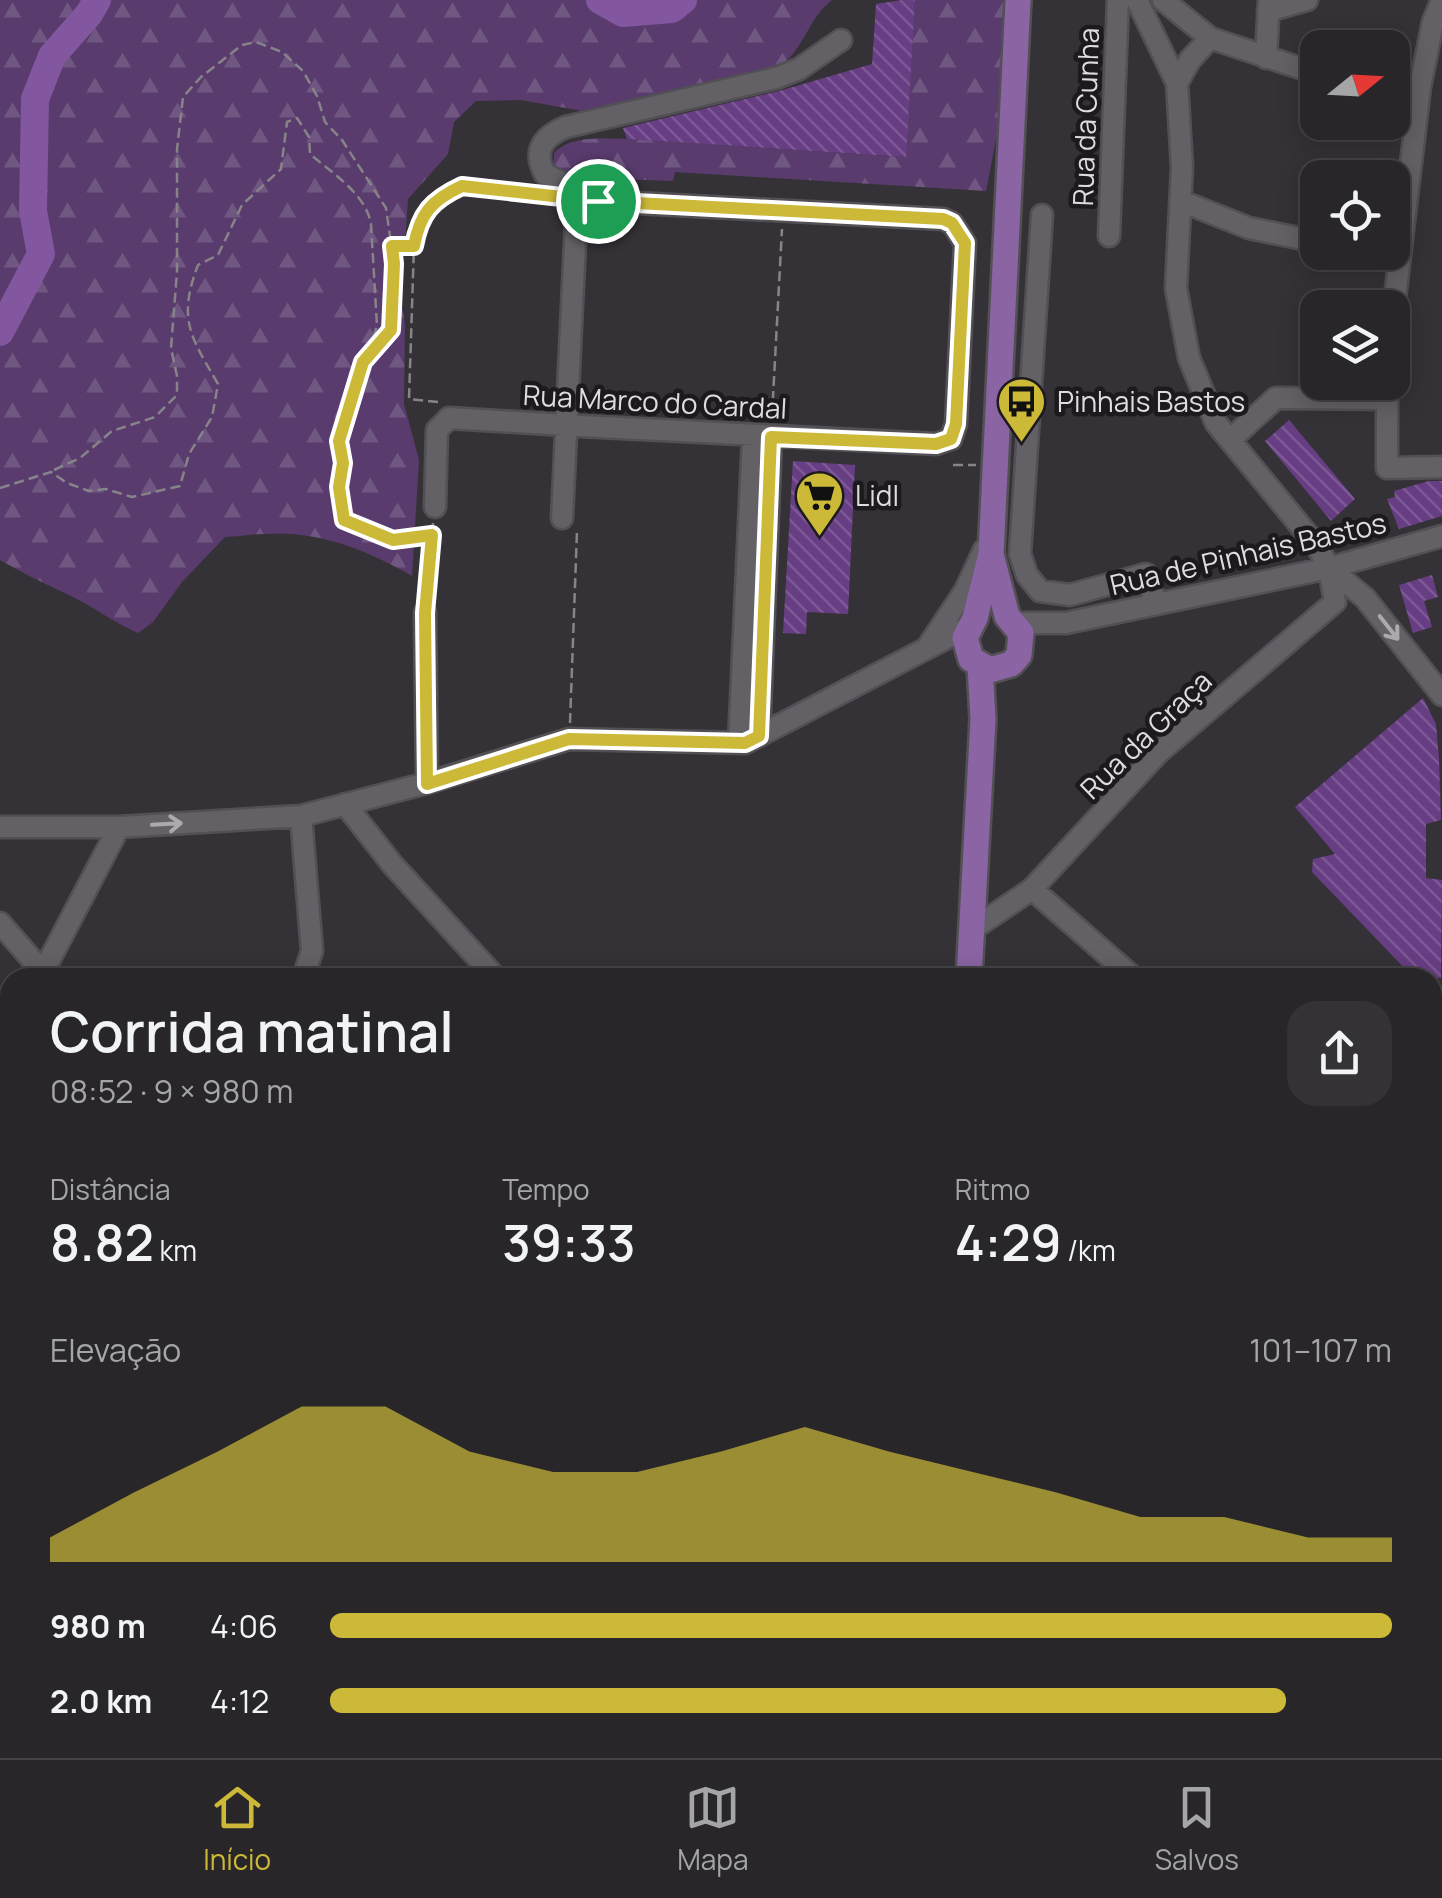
<!DOCTYPE html>
<html lang="pt">
<head>
<meta charset="utf-8">
<style>
  :root { --surface:#282629; --page:#343235; --text:#f1f3f6; --muted:#a5a5a8; --line:#444346; --accent:#ccb938 }
  body { margin:0; font-family:Manrope,sans-serif; background:var(--page); color:var(--text); height:100vh; display:flex; flex-direction:column; font-size:38px; white-space:nowrap }
  * { box-sizing:border-box; margin:0 }
  p { font-size:32px; color:var(--muted) }
  .icon { flex:none; width:55px; height:55px; fill:none; stroke:currentColor; stroke-width:2; stroke-linecap:round; stroke-linejoin:round }
  .map { position:relative; flex:1; overflow:hidden }
  .sheet { position:absolute; left:0px; top:968px; width:1442px; height:792px; display:flex; flex-direction:column; background:var(--surface); border-radius:30px 30px 0 0; box-shadow:0 5px 25px #0003,0 0 0 2px var(--line) }
  .sheet>* { flex:none }
  .needle { width:65px; rotate:72deg }
  .controls { position:absolute; left:1300px; top:30px; display:grid; gap:20px }
  .controls a { display:grid; place-items:center; width:110px; height:110px; border-radius:20px; background:var(--surface); box-shadow:0 5px 25px #0003,0 0 0 2px var(--line); font-size:50px }
  .pin { position:absolute; display:grid; place-items:center; width:85px; height:85px; color:#fff; margin:-42px; border:5px solid #fff; border-radius:50%; box-shadow:0 2px 10px #0007 }
  .round { display:grid; place-items:center; flex:none; width:105px; height:105px; border-radius:30px; background:var(--page) }
  .head { display:flex; align-items:center; justify-content:space-between; height:170px; padding:0 50px }
  h1 { font-size:55px; font-weight:600; line-height:75px }
  .figures { display:grid; grid-template-columns:repeat(3,1fr); gap:15px; height:170px; padding:10px 50px }
  .figures div { display:grid; align-content:center }
  .figures b { font-size:50px; font-weight:600 }
  .figures small { font-size:28px; font-weight:400 }
  .figures p { font-size:28px }
  .chart { height:280px; padding:20px 50px }
  .chart p { display:flex; justify-content:space-between }
  .chart svg { width:100%; height:180px; margin-top:10px; fill:var(--accent); opacity:.7 }
  ul { padding:0 50px; list-style:none; font-size:32px }
  li { display:grid; grid-template-columns:160px 120px 1fr; align-items:center; height:75px }
  li i { height:25px; border-radius:12px; background:var(--accent) }
  .tabs { display:flex; justify-content:space-around; align-items:center; height:140px; border-top:2px solid var(--line); background:var(--surface); font-size:28px; color:var(--muted) }
  .tabs a { display:grid; justify-items:center; gap:5px }
  .tabs .on { color:var(--accent) }
  .map>svg:first-child { display:block }
</style>
</head>
<body>
<div class="map">
<svg width="1442" height="1758" viewBox="0 0 1442 1758">
  <defs>
    <pattern id="forest-firs" width="22" height="20" patternUnits="userSpaceOnUse" patternTransform="scale(2.5)"><rect width="22" height="20" fill="#593b6e"/><path d="M5 1l3.5 6h-7zM16 11l3.5 6h-7z" fill="#705782"/></pattern>
    <pattern id="building-back-hatch" width="6" height="6" patternUnits="userSpaceOnUse" patternTransform="scale(2.5)"><rect width="6" height="6" fill="#673d83"/><path d="M-1 5l2 2M0 0l6 6M5-1l2 2" fill="none" stroke="#7c5894"/></pattern>
  </defs>
  <rect width="100%" height="100%" fill="#353237"/>
  <path fill="#3e3742" d="M1433,1731L1442,1747V1758H1219L1211,1755L1212,1750H1432Z"/>
  <path fill="url(#forest-firs)" d="M0,0H832C808,18 804,51 778,67L588,112L521,100L476,101L454,122L448,154L408,199L401,299L405,324L404,404L419,460L412,576C367,550 317,530 264,534C251,534 238,537 225,537L182,582L153,622L138,633C115,623 95,608 73,597C48,585 24,574 0,560Z
    M915,0H1005L998,129L986,191L675,172L673,181L567,177L554,165V153C572,135 603,139 627,139L905,157Z
    M10,1613V1750H294L282,1758H0V1623Z"/>
  <g fill="none" stroke-linecap="round" stroke-linejoin="round">
    <path stroke="#82579f" stroke-width="28" d="M600,0L623,13L672,9L683,0
      M0,332L41,254L33,211L35,99L52,56L89,14L97,0"/>
  </g>
  <path fill="url(#building-back-hatch)" d="M902,0H915L906,157L627,139L623,128L779,91L872,64L876,4Z
    M1289,420L1355,499L1331,521L1265,441Z
    M793,461L855,465L848,614L807,612L806,634L783,633Z
    M1429,481H1442V516L1399,529L1387,499L1395,497L1394,491Z
    M1432,575L1438,597L1424,601L1432,627L1413,633L1399,585Z
    M1423,698L1436,724L1439,759L1441,820L1426,824V878L1442,880L1441,978H1414L1312,872L1313,859L1335,854L1295,807Z"/>
  <g fill="none" stroke-linecap="round" stroke-linejoin="round">
    <defs>
      <path id="minor" d="M1137,0L1177,83
        M1163,0L1210,38L1318,74
        M1268,11L1307,0
        M1266,58L1269,0
        M1392,84L1420,87
        M598,201L545,174C532,150 544,136 566,127L776,78L799,69L841,40
        M1181,201L1249,228L1318,242
        M1042,215L1020,554L1027,575L1040,591L1070,595L1146,574L1156,604
        M1109,236L1118,0
        M1392,323L1420,87L1433,22L1442,0
        M1387,382V468L1442,467
        M1230,440L1276,398L1386,399
        M435,507L437,430L449,418L566,425L580,426L936,444L951,439L956,424L965,243L952,223L943,219L598,201L579,211L576,221L562,518
        M1329,568L1365,598L1442,695
        M425,613L427,783
        M1016,623H1066L1329,568L1442,536
        M929,645L965,591L984,550
        M759,736L771,437
        M739,743L753,436
        M345,804L392,864L496,978
        M301,816L312,951L303,978
        M0,827H119L301,816L427,783L569,739L745,743L968,627
        M1032,889L1134,978
        M0,923L48,978
        M970,931L1032,889L1158,753L1335,602L1329,568L1317,546L1216,423L1189,358L1176,288L1182,167L1177,83L1190,60L1210,38
        M40,978L119,827
        M0,1052L10,1034
        M0,1177L10,1213
        M1432,1185L1442,1184
        M1432,1473L1442,1477
        M0,1511L10,1501
        M1432,1631L1442,1636
        M680,1750L697,1758
        M609,1758L612,1750"/>
      <path id="major" d="M991,554L1007,616L1021,633L1019,655L1011,664L990,670L971,659L965,638L975,618L991,554L1018,0
        M969,978L983,719L980,666
        M932,1758V1750"/>
    </defs>
    <use href="#minor" stroke="#525055" stroke-width="25"/>
    <use href="#major" stroke="#525055" stroke-width="30"/>
    <path stroke="#878489" stroke-width="2.5" stroke-dasharray="10 5" stroke-linecap="butt" d="M393,246H414
      M438,402L409,399L414,246L425,210L441,196L462,186L544,195
      M772,416L782,229
      M953,465H976
      M54,470L80,458L112,431L155,417L177,395V376L171,348L177,272V149L183,97L201,77L242,45L256,42L282,52L303,71L317,96L325,122L342,140L386,208L394,264L391,330L364,361
      M0,488L51,472L67,483L89,491L106,489L132,497L180,486L189,454L212,417L218,384C191,337 177,320 198,265L218,255L242,205L281,169L287,122L297,118L309,137L310,154C332,173 366,194 371,224L377,326L339,441L343,463L339,487L344,520C370,537 402,546 432,535L433,523
      M426,597L432,535
      M570,723L577,531
      M0,1664L10,1670
      M126,1750L134,1758"/>
    <use href="#minor" stroke="#636066" stroke-width="20"/>
    <use href="#major" stroke="#8a64a3" stroke-width="25"/>
  </g>
  <defs><path id="oneway-shaft" d="M-6 0H5M1.5-3L5.5 0L1.5 3" fill="none" stroke-width="1.6" stroke-linecap="round" stroke-linejoin="round" transform="scale(2.5)"/></defs>
  <g stroke="#adaaaf">
    <use href="#oneway-shaft" transform="translate(1389 628) rotate(52)"/>
    <use href="#oneway-shaft" transform="translate(167 824) rotate(-3)"/>
  </g>
  <g fill="none" stroke-linecap="round" stroke-linejoin="round">
    <defs>
      <path id="route" d="M462,186L598,201L943,219L952,223L965,243L956,424L951,439L936,444L771,437L759,736L745,743L569,739L427,784L425,613L432,535L393,540L344,520L339,487L343,463L339,441L363,362L391,330L394,264L392,246H414C420,213 432,200 462,186Z"/>
    </defs>
    <use href="#route" stroke="#fff" stroke-width="20"/>
    <use href="#route" stroke="#ccb938" stroke-width="12"/>
  </g>
  <defs>
    <symbol id="bus-pin" viewBox="-11 -11 22 30"><path d="M0 17L-7.5 6A9.5 9.5 0 1 1 7.5 6Z" fill="#ccb938" stroke="#1c1a1d"/><path d="M-5-6H5V4H4V6H2V4H-2V6H-4V4H-5ZM-3.5-4V0h7V-4ZM-3.5 1.2v1.5H-2V1.2ZM2 1.2v1.5H3.5V1.2Z" fill="#111"/></symbol>
    <symbol id="supermarket-pin" viewBox="-11 -11 22 30"><path d="M0 17L-7.5 6A9.5 9.5 0 1 1 7.5 6Z" fill="#ccb938" stroke="#1c1a1d"/><path d="M-6-5.5h2.5l.6 2H6L4.5 2H-2.5L-4.4-4H-6ZM-1.5 3.2a1.3 1.3 0 1 0 .1 0ZM3 3.2a1.3 1.3 0 1 0 .1 0Z" fill="#111"/></symbol>
  </defs>
  <g fill-rule="evenodd">
    <use href="#bus-pin" x="994" y="374" width="55" height="75"/>
    <use href="#supermarket-pin" x="792" y="468" width="55" height="75"/>
  </g>
  <g text-anchor="middle" stroke-width="9" stroke-linejoin="round" paint-order="stroke">
    <g font-size="28" fill="#dedce0" stroke="#1c1a1d">
      <text transform="translate(1086 117) rotate(-88)" y="10">Rua da Cunha</text>
      <text transform="translate(655 402) rotate(3)" y="10">Rua Marco do Cardal</text>
      <text transform="translate(1248 554) rotate(-13)" y="10">Rua de Pinhais Bastos</text>
      <text transform="translate(1146 735) rotate(-44)" y="10">Rua da Graça</text>
    </g>
    <g font-size="28" fill="#dedce0" stroke="#1c1a1d" text-anchor="start">
      <text x="1057" y="412">Pinhais Bastos</text>
      <text x="855" y="506">Lidl</text>
    </g>
  </g>
</svg>
<div class="controls">
<a><svg class="needle" viewBox="-14 -14 28 28"><path d="M0-13l5 13h-10z" fill="#e53935"/><path d="M0 13l5-13h-10z" fill="#a5a5a8"/></svg></a>
<a><svg class="icon" aria-label="locate" viewBox="0 0 24 24"><circle cx="12" cy="12" r="6"/><path d="M12 2v4M12 18v4M2 12h4M18 12h4"/></svg></a>
<a><svg class="icon" aria-label="layers" viewBox="0 0 24 24"><path d="M12 4l9 5-9 5-9-5zM3 14l9 5 9-5"/></svg></a>
</div>
<div class="pin" style="left:598px;top:201px;background:#1e9e55"><svg class="icon" aria-label="arrive" viewBox="0 0 24 24"><path d="M6 21V4h12l-3 4 3 4H6"/></svg></div>
<section class="sheet">
<div class="head"><div><h1>Corrida matinal</h1><p>08:52 · 9 × 980 m</p></div><a class="round"><svg class="icon" aria-label="share" viewBox="0 0 24 24"><path d="M12 15V3M7 8l5-5 5 5M5 13v7h14v-7"/></svg></a></div>
<div class="figures">
<div><p>Distância</p><b>8.82<small> km</small></b></div>
<div><p>Tempo</p><b>39:33</b></div>
<div><p>Ritmo</p><b>4:29<small> /km</small></b></div>
</div>
<div class="chart"><p><span>Elevação</span>101–107 m</p>
<svg viewBox="0 0 160 44" preserveAspectRatio="none"><path d="M0 44V38L10 27L20 17L30 6L40 6L50 17L60 22L70 22L80 17L90 11L100 17L110 22L120 27L130 33L140 33L150 38L160 38V44z"/></svg>
</div>
<ul>
<li><b>980 m</b>4:06<i style="width:100%"></i></li>
<li><b>2.0 km</b>4:12<i style="width:90%"></i></li>
</ul>
</section>
</div>
<nav class="tabs">
<a class="on"><svg class="icon" aria-label="home" viewBox="0 0 24 24"><path d="M3 11l9-7 9 7M6 9v11h12V9"/></svg>Início</a>
<a><svg class="icon" aria-label="map" viewBox="0 0 24 24"><path d="M3 6l6-2 6 2 6-2v14l-6 2-6-2-6 2zM9 4v14M15 6v14"/></svg>Mapa</a>
<a><svg class="icon" aria-label="saved" viewBox="0 0 24 24"><path d="M7 4h10v16l-5-4-5 4z"/></svg>Salvos</a>
</nav>
</body>
</html>
